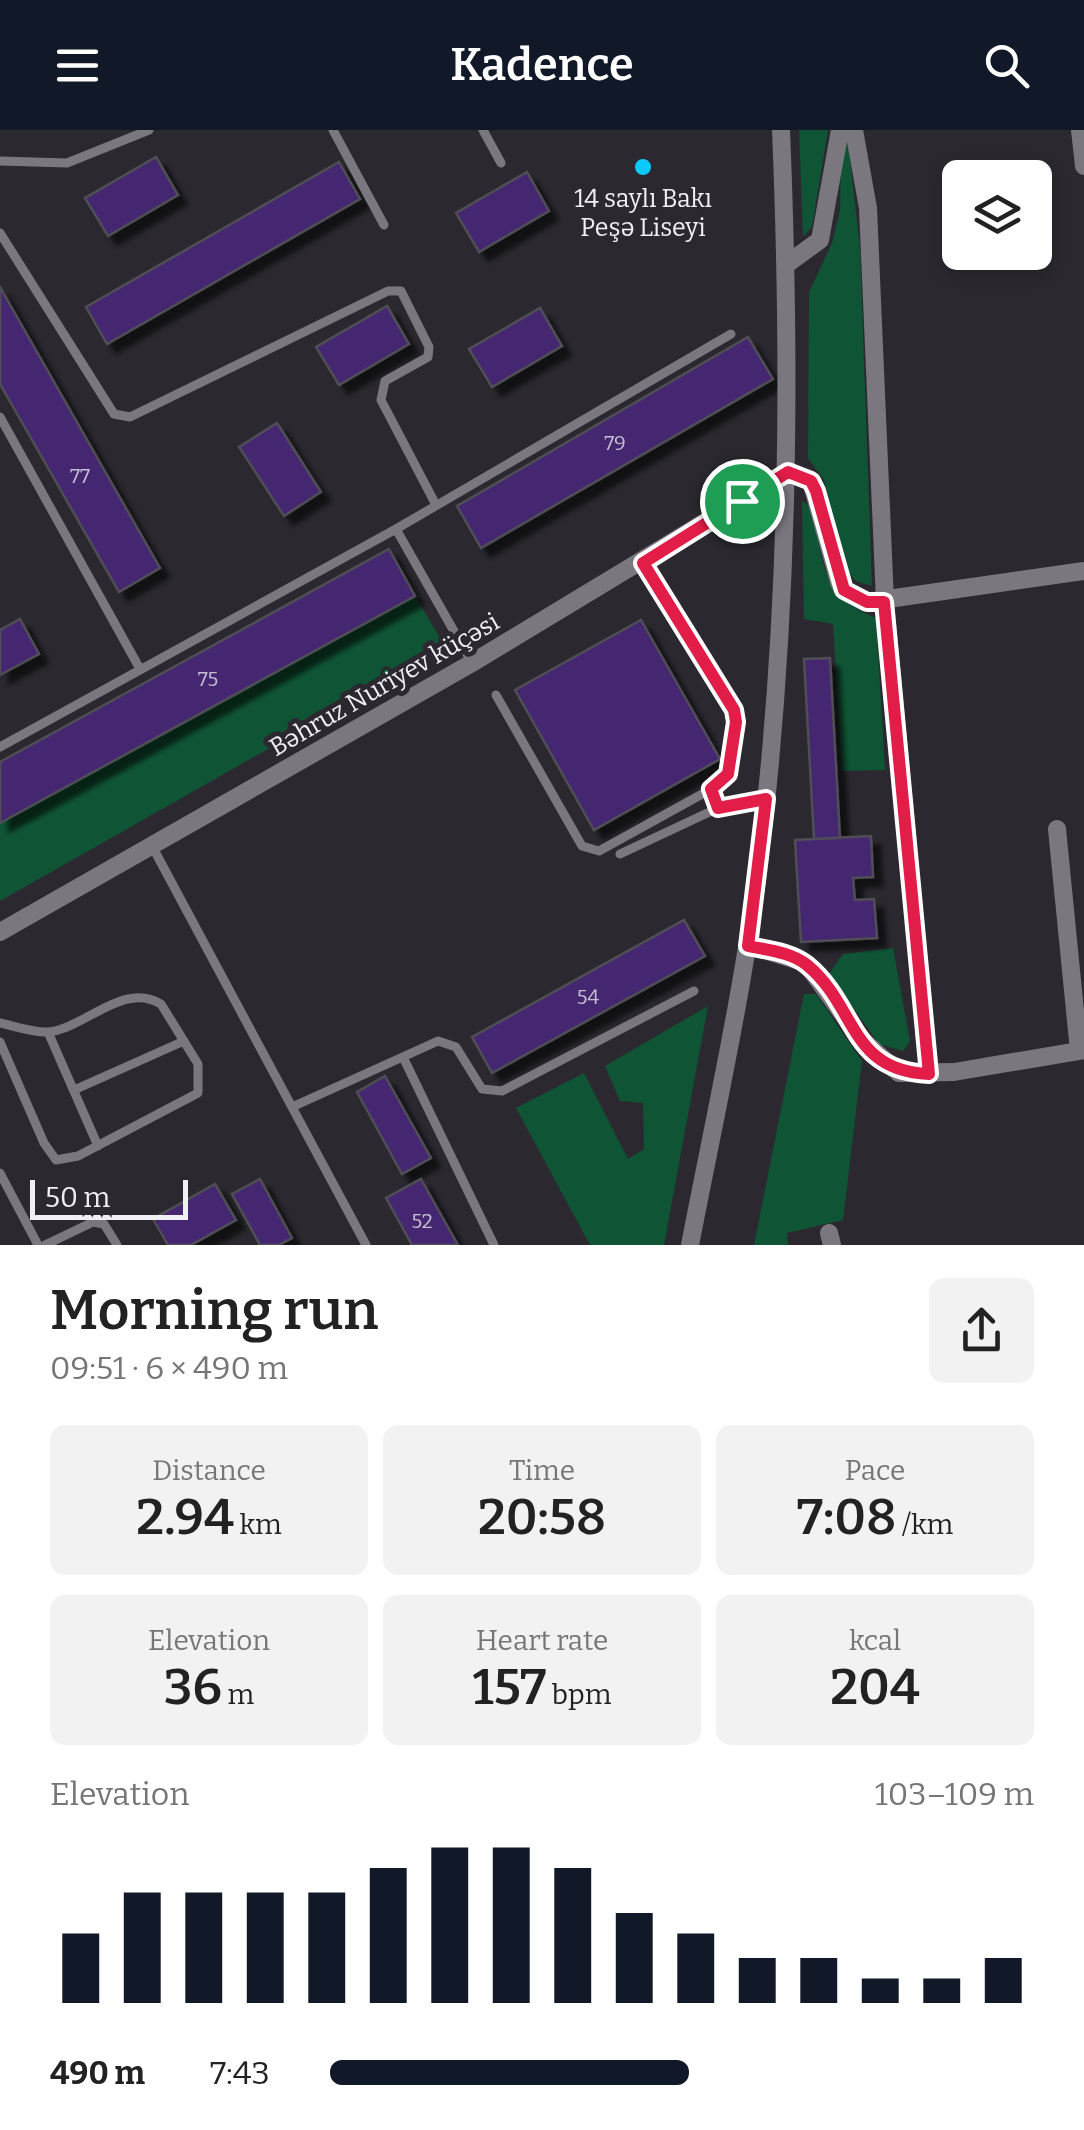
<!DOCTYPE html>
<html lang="en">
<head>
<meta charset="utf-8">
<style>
  :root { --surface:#fff; --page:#f2f2f2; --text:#222; --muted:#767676; --accent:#111827 }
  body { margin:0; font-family:Bitter,serif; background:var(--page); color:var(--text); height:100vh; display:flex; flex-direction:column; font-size:38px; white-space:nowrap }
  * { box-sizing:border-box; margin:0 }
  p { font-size:32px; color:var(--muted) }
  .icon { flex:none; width:55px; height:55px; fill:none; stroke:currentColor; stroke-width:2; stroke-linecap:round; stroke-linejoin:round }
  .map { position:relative; height:1115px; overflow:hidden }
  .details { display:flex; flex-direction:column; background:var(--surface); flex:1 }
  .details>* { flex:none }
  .buttons { position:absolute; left:942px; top:30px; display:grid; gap:20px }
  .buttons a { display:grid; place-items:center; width:110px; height:110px; border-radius:15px; background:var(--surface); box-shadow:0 5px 15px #0003; font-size:50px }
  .scale { position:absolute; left:30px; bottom:25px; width:158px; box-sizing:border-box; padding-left:10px; border:5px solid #f0eff3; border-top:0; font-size:28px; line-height:35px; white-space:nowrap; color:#f0eff3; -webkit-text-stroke:8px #2b292f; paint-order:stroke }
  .pin { position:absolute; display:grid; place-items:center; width:85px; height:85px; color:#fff; margin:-42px; border:5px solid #fff; border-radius:50%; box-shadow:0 2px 10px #0007 }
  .round { display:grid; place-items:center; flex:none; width:105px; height:105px; border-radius:15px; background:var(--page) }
  .overview { display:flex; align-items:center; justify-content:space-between; height:170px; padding:0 50px }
  h1 { font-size:55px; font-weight:600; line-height:75px }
  .figures { display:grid; grid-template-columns:repeat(3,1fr); gap:15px; height:170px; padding:10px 50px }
  .figures div { display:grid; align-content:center; border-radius:15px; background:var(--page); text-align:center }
  .figures b { font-size:50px; font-weight:600 }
  .figures small { font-size:28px; font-weight:400 }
  .figures p { font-size:28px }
  .chart { height:280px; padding:20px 50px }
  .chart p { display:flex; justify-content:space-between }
  .chart svg { width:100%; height:180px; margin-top:10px; stroke:var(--accent); stroke-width:6 }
  ul { padding:0 50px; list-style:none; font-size:32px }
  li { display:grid; grid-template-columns:160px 120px 1fr; align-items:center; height:75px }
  li i { height:25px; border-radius:12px; background:var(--accent) }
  header { display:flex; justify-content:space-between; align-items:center; height:130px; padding:0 50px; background:var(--accent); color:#fff; font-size:45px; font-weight:600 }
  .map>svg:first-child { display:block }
</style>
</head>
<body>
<header><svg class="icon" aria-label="menu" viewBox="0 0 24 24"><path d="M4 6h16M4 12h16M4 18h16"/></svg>Kadence<svg class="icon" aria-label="search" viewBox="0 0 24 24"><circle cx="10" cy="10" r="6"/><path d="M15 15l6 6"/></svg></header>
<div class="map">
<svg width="1084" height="1115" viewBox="0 0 1084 1115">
  <defs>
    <filter id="shadow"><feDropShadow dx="9" dy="9" stdDeviation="2.5" flood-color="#0009"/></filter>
  </defs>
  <rect width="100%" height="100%" fill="#2b292f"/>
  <path fill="#0f5535" d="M799,0H828L812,97L803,106Z
    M848,12L860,118L872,456L856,451L844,437L824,350L808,328L809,162L832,113L840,80L841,26Z
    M802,371L813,378C824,433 819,465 876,488L885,640L842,641L833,494L804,489Z
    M415,466L446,518L0,771V693Z
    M893,818L910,911L903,921L879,914L829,844L843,824Z
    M804,864H816L862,931L843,1090L787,1103L788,1115H754Z
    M708,876L664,1115H590L516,978L584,943L628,1029L644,1019L643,973L620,971L605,936Z"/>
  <path fill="#442870" stroke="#4f4d54" stroke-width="2.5" filter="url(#shadow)" d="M156,27L178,65L108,106L85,68Z
    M339,32L360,69L107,214L86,177Z
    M527,42L549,81L479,122L456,83Z
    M0,157L160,438L119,462L0,254Z
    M387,176L409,214L339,255L316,217Z
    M540,178L562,216L492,257L469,219Z
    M748,207L773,249L481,418L457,376Z
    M277,293L321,362L284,386L239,317Z
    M389,419L415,466L0,693V632Z
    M20,489L39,524L0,545V500Z
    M641,490L720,629L594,700L515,560Z
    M830,528L840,708L814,709L804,529Z
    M871,706L873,747L853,748L855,770L874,769L877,808L801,812L795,710Z
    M684,790L705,826L492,943L472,907Z
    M385,946L431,1028L402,1044L357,962Z
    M260,1049L292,1108L279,1115H260L232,1064Z
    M421,1049L458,1115H412L386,1068Z
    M215,1054L236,1090L191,1115H168L153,1089Z"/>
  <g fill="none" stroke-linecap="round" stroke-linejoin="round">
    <path stroke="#7a777e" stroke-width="9" d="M333,0L384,95
      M483,0L501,33
      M0,31L67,33L149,0
      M0,103L114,284L130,287L388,161H401L429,217L428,227L385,251L381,270L436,375
      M0,287L140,539
      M396,399L472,533
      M496,565L582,716L599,721L724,652L736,592L734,580L643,433
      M0,617L396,399L731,204
      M152,716L366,1115
      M620,724L718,678L767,669
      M0,893C14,896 34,903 48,902C86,898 123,851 161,874L198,934V963L78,1026L56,1030L44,1013L0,912
      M48,902L98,1016
      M403,927L494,1115
      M74,960L184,911
      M292,977L438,911L456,917L482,959L502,961L694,861
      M0,1043L38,1115
      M45,1115L93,1092L104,1094L117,1115"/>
    <path stroke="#7a777e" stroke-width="18" d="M854,0L868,78L885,471L929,944
      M1080,0L1084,36
      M787,134L820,110L840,0
      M788,342L811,351L839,452L843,460L867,472L1084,441
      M1057,699L1079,921
      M0,802L472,533L788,342
      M748,815L806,833L860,908L899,943L954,942L1084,920
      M829,1103L832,1115
      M690,1115C715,986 744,857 760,727C789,485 791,243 781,0"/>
  </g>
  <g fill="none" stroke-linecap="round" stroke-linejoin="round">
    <defs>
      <path id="route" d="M788,342L811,351L816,361L844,460L867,472H884L929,944C849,941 857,876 807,835C791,822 767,820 748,816L766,669L718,678L711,659L728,644L736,592L734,580L643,433Z"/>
    </defs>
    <use href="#route" stroke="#fff" stroke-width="20"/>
    <use href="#route" stroke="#e11d48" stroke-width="12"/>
  </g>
  <circle fill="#09cafa" stroke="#2b292f" stroke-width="4" cx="643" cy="37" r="10"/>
  <g text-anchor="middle" stroke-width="10" stroke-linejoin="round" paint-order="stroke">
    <g font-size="20" fill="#c5bdd2">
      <text x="615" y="320">79</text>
      <text x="80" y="353">77</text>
      <text x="208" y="556">75</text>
      <text x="588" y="874">54</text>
      <text x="422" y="1098">52</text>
    </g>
    <g font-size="25" fill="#f0eff3" stroke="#2b292f">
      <text x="643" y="77">14 saylı Bakı<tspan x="643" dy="29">Peşə Liseyi</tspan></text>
    </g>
    <g font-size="25" fill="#f0eff3" stroke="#2b292f">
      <text transform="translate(384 554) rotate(-30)" y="9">Bəhruz Nuriyev küçəsi</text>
    </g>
  </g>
</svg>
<div class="buttons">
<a><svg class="icon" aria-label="layers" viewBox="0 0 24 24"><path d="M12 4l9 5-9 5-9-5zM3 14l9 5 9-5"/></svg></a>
</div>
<div class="scale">50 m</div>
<div class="pin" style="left:742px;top:371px;background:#1e9e55"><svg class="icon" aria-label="arrive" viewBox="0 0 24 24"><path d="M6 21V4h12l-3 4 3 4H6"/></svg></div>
</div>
<section class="details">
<div class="overview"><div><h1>Morning run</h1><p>09:51 · 6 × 490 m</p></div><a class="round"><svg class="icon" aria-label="share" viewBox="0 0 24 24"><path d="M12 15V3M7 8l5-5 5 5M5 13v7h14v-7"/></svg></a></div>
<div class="figures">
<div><p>Distance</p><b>2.94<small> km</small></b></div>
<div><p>Time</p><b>20:58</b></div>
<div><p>Pace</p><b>7:08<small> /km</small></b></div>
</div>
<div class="figures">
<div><p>Elevation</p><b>36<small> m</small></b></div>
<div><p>Heart rate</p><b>157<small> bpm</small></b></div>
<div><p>kcal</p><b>204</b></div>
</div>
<div class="chart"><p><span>Elevation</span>103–109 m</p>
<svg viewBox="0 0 160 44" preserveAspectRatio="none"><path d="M5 44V27M15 44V17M25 44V17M35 44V17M45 44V17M55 44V11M65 44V6M75 44V6M85 44V11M95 44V22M105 44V27M115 44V33M125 44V33M135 44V38M145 44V38M155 44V33"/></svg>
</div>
<ul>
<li><b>490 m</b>7:43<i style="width:51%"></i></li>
</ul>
</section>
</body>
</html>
